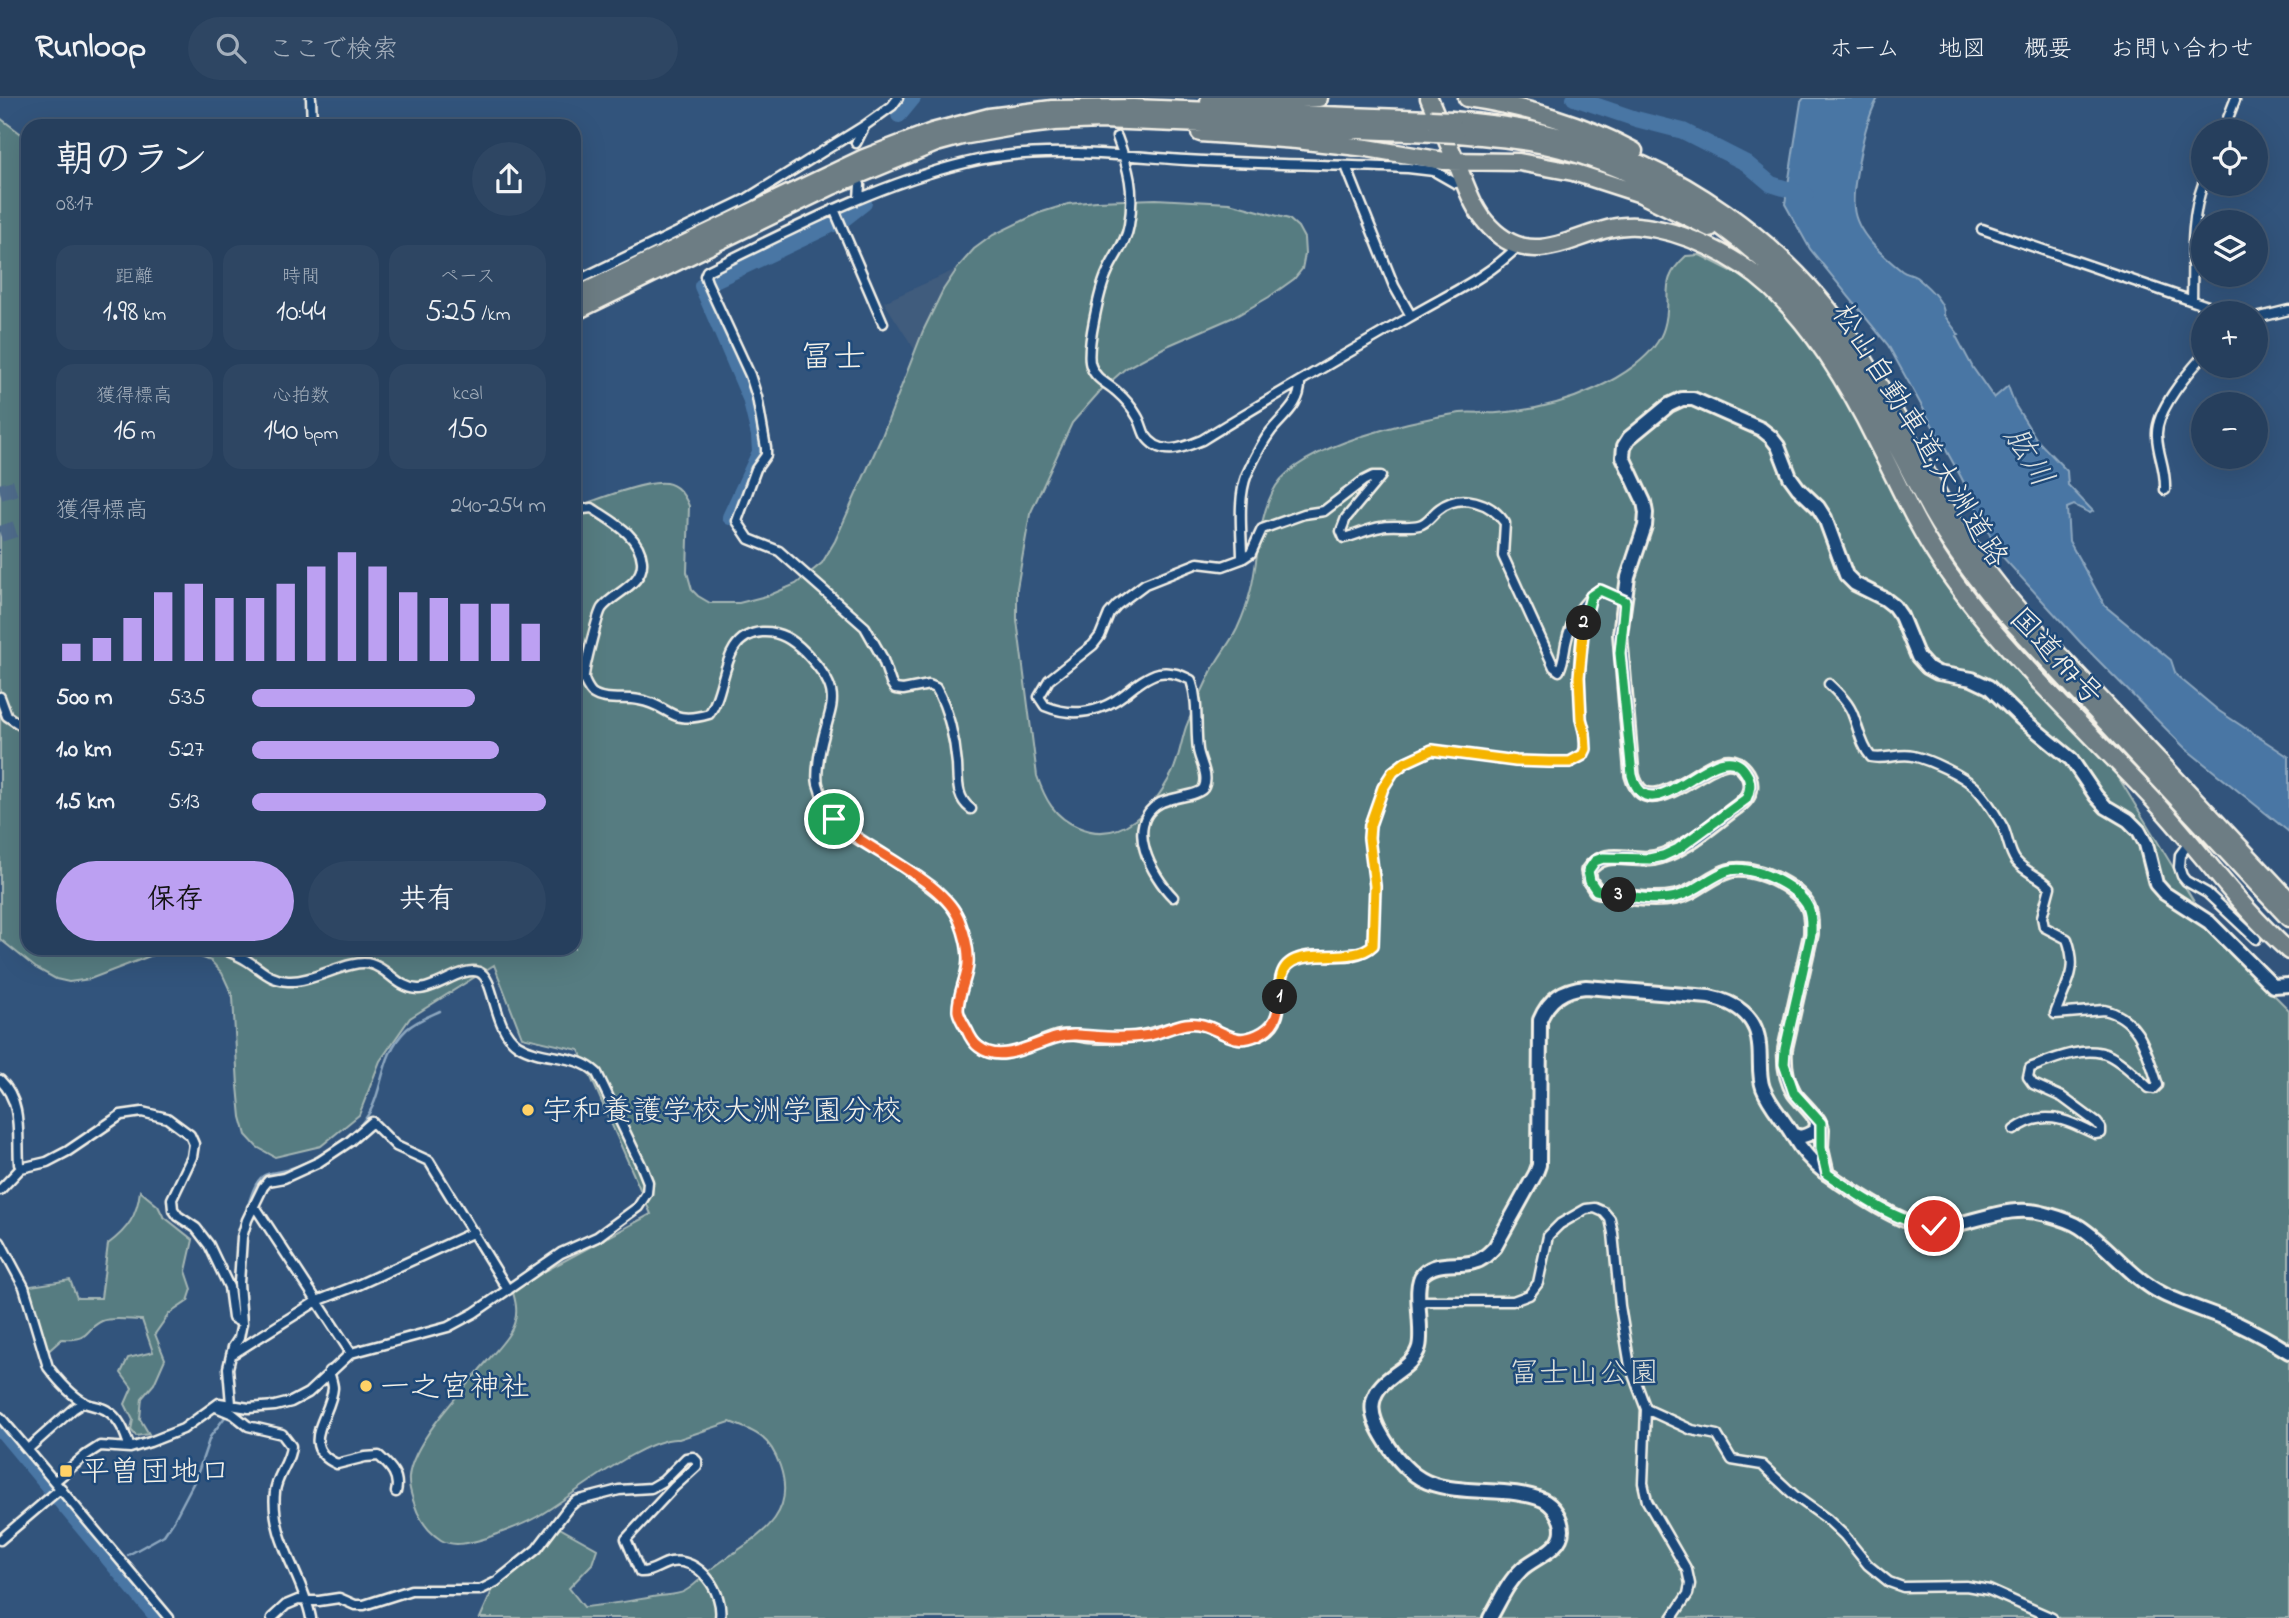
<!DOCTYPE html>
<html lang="ja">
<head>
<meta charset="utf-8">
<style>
  :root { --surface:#263f5d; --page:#2e4663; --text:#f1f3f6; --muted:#a4afbc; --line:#425872; --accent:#bca0f2 }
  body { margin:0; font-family:"Indie Flower","Klee One",sans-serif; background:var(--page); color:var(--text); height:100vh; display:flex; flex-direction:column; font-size:26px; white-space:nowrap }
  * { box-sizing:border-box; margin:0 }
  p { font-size:23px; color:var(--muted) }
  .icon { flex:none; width:38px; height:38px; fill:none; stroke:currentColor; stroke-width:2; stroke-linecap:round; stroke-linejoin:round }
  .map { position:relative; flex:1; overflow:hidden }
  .drawer { position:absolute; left:21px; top:21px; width:560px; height:836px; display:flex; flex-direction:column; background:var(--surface); border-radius:21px; box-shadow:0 7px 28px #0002,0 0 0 2px var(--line) }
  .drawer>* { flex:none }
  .controls { position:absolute; left:2191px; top:21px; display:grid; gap:14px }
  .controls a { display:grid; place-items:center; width:77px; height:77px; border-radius:50%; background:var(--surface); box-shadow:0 7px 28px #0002,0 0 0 2px var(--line); font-size:35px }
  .pin { position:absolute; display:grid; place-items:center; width:60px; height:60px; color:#fff; margin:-30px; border:4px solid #fff; border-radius:50%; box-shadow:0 2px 7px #0007 }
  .km { position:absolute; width:35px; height:35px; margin:-18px; border-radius:50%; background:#222; color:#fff; font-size:19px; line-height:35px; text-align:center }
  .round { display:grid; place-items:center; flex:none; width:74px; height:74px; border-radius:37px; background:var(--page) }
  .head { display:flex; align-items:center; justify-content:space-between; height:119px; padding:0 35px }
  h1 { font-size:38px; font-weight:600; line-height:52px }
  .figures { display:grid; grid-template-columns:repeat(3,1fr); gap:10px; height:119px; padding:7px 35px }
  .figures div { display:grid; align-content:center; border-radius:18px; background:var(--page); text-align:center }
  .figures b { font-size:30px; font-weight:600 }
  .figures small { font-size:19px; font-weight:400 }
  .figures p { font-size:19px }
  .chart { height:196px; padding:14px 35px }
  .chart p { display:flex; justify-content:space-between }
  .chart svg { width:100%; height:126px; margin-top:7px; stroke:var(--accent); stroke-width:6 }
  .cta { display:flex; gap:14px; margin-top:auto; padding:14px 35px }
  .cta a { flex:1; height:80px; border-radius:42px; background:var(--accent); color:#111; font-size:28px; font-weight:600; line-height:80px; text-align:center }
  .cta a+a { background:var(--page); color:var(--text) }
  ul { padding:0 35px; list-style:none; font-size:23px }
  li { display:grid; grid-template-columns:112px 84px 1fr; align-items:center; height:52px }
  li i { height:18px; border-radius:9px; background:var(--accent) }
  header { display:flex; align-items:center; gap:42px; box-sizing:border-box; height:98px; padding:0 35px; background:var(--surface); border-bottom:2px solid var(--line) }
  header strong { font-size:33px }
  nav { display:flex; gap:38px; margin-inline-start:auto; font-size:24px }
  .search { width:490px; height:63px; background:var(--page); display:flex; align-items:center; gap:18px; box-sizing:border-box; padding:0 24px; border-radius:38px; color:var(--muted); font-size:26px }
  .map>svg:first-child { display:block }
</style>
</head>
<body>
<header>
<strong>Runloop</strong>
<div class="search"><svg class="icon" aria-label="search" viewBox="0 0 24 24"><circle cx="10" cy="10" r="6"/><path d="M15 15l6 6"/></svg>ここで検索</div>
<nav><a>ホーム</a><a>地図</a><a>概要</a><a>お問い合わせ</a></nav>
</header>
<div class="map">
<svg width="2289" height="1520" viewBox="0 0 2289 1520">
  <rect width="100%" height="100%" fill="#32547c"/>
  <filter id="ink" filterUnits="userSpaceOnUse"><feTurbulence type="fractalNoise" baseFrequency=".0143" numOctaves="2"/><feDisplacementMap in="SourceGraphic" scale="14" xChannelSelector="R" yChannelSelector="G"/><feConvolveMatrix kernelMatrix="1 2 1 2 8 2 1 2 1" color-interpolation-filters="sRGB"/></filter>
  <g filter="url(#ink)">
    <path fill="#405b7d" d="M994,154L920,260L884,204Z"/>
    <path fill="#567c81" stroke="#a5b6b4" stroke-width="2" d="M0,20L28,41V850H574V410C592,403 648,382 666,385C678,387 685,398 689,408L687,474L692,492L698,498L710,505H739L770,497L796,486L822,465L835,443L882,338L923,233L943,192L959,168L974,151L993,137L1039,115L1068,106L1096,103L1156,101L1229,105L1289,121L1298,129L1304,140L1305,156L1302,171L1294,181L1269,199L1236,218L1167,248L1126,270L1102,291L1072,325L1030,416L1017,490V522L1037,678C1045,701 1054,719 1078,729C1121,748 1154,710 1172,675C1179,661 1181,644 1186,629C1193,611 1202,594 1210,576C1217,560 1229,547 1237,531C1243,518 1248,504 1251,491C1259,458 1258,417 1276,388C1302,347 1413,322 1460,315C1472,313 1484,316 1497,315C1529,313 1564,305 1594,291C1619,280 1656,258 1664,230C1674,198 1656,185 1686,158L1700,157L1743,179L1777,202L1886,350L1913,397L1945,466L2114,672L2199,812L2254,877L2289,912V1520H480L496,1484L512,1472L556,1428L597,1451L592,1466L569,1490L584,1509C609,1507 634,1502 659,1498C667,1497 678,1497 685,1493C696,1487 705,1476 714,1469C751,1441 799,1423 780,1368C770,1339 757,1334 730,1324L679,1341C645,1338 571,1399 540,1417C524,1427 505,1433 487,1440C473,1444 454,1450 441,1442C427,1433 419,1421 414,1405C411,1396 408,1388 409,1379C412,1344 466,1288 489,1261C497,1251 513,1235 515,1222C518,1212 515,1201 512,1191L651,1116L579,952L522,939L494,867L410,920L380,963L359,1017L321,1048L275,1059L257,1049L246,1037L241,1019L238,988L233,899L222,875L211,863L198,858L163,853L90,881L69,884L56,881L36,870L0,841Z
      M140,1093L158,1108L163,1118L193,1142L186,1173L192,1191L188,1203L169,1216L155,1236L165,1261L154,1286L142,1300L140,1321L149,1336L136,1338L131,1332L133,1322L125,1306L132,1290L121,1275L128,1260L153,1254L142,1222C131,1222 111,1219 102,1223C83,1232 92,1243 62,1241L44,1257L24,1189L70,1182L77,1200H101L108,1146C128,1131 137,1118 140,1093Z"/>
    <path fill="#4976a4" stroke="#8da7bf" stroke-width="2" d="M1804,0H1878C1867,20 1862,45 1858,67C1856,81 1852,96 1854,110C1856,135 1883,158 1902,173C1906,176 1911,176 1916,179C1926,187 1945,203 1944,217L1959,237L1956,238L1973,270L1994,300L2008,288L2015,307L2037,342L2067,373L2068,387L2093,413L2090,415L2074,407L2067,410L2069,443L2105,508L2171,562L2176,577L2219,613L2289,659V734L2186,651L2081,545L1999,455L1961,379L1888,247L1810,151L1785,106L1801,4Z"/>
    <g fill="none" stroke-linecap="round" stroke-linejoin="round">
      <path stroke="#8da7bf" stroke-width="2.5" d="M245,1117C249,1106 253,1085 263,1078C269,1074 281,1074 289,1071C313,1063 338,1047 357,1030C387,1003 375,961 407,931C416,923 429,918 440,913
        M235,1182L238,1140
        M225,1267L227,1256L238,1227
        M128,1457L164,1437L174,1422L196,1380L210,1339L228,1315"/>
      <path stroke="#4976a4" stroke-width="16" d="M1574,0L1636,21L1683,33L1746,65L1771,86L1806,97
        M899,17L913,0
        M845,120L864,105
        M730,419L760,354L759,337L750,300L702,188L833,126
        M0,1330L158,1520"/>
      <path stroke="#4f6c8c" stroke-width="8" stroke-dasharray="8 4" stroke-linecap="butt" d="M1108,0L1117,39"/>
      <path stroke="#4f6c8c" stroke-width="16" stroke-dasharray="16 8" stroke-linecap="butt" d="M0,394L28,386
        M0,436L28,427"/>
      <defs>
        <path id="street" d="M311,0L312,28
          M2223,33L2235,2
          M1117,39C1129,71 1135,93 1129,127C1126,146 1114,158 1107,175C1100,190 1085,254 1091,268C1095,281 1107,285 1117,294C1125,301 1132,309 1137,318C1141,324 1142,331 1145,337C1160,360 1183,350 1202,342C1270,300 1339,260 1408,220C1446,197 1488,180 1519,147
          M856,45L864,29
          M1346,68L1394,188L1411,218
          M859,100L860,87
          M834,111L883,225
          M1982,131L2228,215
          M574,184L748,100L864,28L892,8L898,0
          M2192,202C2193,164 2190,121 2203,86
          M2256,220L2289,212
          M2165,392C2166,369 2158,359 2157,338C2155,313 2187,276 2203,258
          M574,412L592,410C611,423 640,437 642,463C644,486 614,495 602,510C598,515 583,574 584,581C585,585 589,592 592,595C604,604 625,599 639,602C671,607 668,628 709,616C728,591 720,537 762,534C780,533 793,542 805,554C849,600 828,605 819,659C818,667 816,678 818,686C821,697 828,713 834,721C846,739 871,747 888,759C904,769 918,780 932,791C945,801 955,809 960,824C965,837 969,853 967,867C966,880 956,904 959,915C960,920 964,926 966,930C969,937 972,943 978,948C1003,970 1036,941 1061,937C1071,936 1080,939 1089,940C1099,941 1111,940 1122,940C1145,939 1164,930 1186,926C1210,922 1229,945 1249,940C1298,929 1268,890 1286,869C1308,844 1349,871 1373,847L1375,788L1369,740L1370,727L1383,689L1393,674L1406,664L1432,652L1516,663L1549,664H1570L1583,657C1588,644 1583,633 1581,619C1578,579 1578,536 1591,498
          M1242,461C1242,434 1237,401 1247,376C1254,361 1261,346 1271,333C1284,317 1301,306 1300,284
          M1829,586C1838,595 1849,605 1853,617C1859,632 1861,647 1871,659C1886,662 1898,655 1913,658C1930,662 1962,677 1975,689C1986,700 1995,715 2003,729C2008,740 2009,754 2016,763C2026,775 2040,778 2050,789L2042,819L2044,829L2067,841C2079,874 2066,885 2055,916L2104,912C2141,920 2147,956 2158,987L2154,991L2149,990C2137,979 2125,966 2110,958C2087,946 2053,961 2030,970L2028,979L2033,986L2062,999L2097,1025L2101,1030V1035L2095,1036C2066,1022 2044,1010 2014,1032
          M0,599L7,618L28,632
          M971,711C956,700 958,683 957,666C955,642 948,610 936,590L929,587L903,592L895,591L891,585L882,559L865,529L779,453L749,441L737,423L756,371L766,357V350L757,299L750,277L707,184L705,178L707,173C791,132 874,87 965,65C1037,47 1114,57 1186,62C1260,66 1334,67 1408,70L1434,73L1455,85L1464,83
          M2189,745L2180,757L2179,769L2182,778L2186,783L2207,795L2256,841
          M1173,799C1152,778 1123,725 1160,705C1170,699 1201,698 1204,689C1209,677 1200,664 1198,652C1195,628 1199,605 1191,582C1181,577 1171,573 1159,575C1147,578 1136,587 1126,595C1102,614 1074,620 1045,608L1039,599L1049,582L1093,547L1100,538L1109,516L1117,507L1145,486L1198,465L1223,468L1242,461L1251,455L1262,431L1304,416L1324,413L1363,383L1373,378H1381L1346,420L1341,433L1344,440C1357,437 1368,431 1381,429C1393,426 1406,430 1419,427C1428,425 1432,416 1439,411C1461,394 1491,404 1505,425L1503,458L1554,569L1559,573C1564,563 1564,555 1566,545C1571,522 1581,505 1599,492L1625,503
          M0,982C23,1004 17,1037 19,1066L21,1070
          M0,1092L21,1070L47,1064L68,1053L121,1017L142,1014L167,1020L190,1037L194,1046L192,1059L172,1101L173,1111L178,1118L196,1130L209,1147L229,1189L233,1220L242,1225
          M252,1110L258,1113L351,1255
          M0,1144L24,1189L48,1269C57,1281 71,1297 85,1305C91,1308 100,1308 106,1312C120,1320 125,1335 130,1350
          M1420,1203H1513L1529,1197L1538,1185L1548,1138L1560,1126L1586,1111L1595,1110L1604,1114L1610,1121L1613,1135L1620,1208L1630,1268L1646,1311L1643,1385L1647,1403L1687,1472L1690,1486L1688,1496L1672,1520
          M231,1257L317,1203L358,1187L474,1134
          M329,1273C330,1278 333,1285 333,1290C331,1318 297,1348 337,1366L365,1359L379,1358C391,1369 400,1378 396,1394
          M231,1306L228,1270L233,1249L239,1240L242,1225L239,1185L242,1139L247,1122L263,1089L268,1083L284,1080L319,1064L349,1044L372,1024L396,1048L429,1063L508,1192
          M216,1309L233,1316L248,1328L282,1336L291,1348C290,1365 276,1378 275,1394C270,1440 303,1478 311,1520
          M1646,1311L1692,1332L1717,1337L1732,1362L1762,1367L1795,1398L1827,1421L1844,1437L1868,1467L1889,1484L1903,1489L1966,1488L1989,1492L2052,1520
          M0,1319L169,1520
          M28,1351L73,1311L84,1304
          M55,1383L86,1357L100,1348L130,1350L150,1344L183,1331L219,1305L249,1310L275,1308L291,1304L308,1295L351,1255L448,1229L474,1215L561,1155L597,1139L638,1109L647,1095L648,1084L642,1069L597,975C575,954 543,963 518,947C492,930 496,881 479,874C463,868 436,891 418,891C397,890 389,871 371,866C350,860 313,885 288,883C269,882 261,871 246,862C238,857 229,854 221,850
          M0,1442L61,1390
          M272,1520L286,1507L298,1502L319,1503L339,1500L355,1507H364L411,1492H480L496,1484L537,1451L568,1410L576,1403L619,1392L651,1390L663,1383L686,1360L693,1359L697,1363V1368L674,1389L626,1441L640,1474C652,1475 660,1466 671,1464C700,1459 724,1495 720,1520"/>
        <path id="secondary" d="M1792,1036L1800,1039C1837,1030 1804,1010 1794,995C1786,982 1784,967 1785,951L1811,836C1811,827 1812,818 1808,809C1799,788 1751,766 1729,773C1710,778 1696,795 1676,799C1652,804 1619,799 1596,792L1590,783L1588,773C1604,749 1629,764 1654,760C1684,754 1712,727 1737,709C1743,704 1748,700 1750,692C1753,678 1741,662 1726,664C1699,667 1646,728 1632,677L1620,536L1628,479L1645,428L1646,415L1644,404L1623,359L1624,348L1629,340L1669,307L1682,301H1693L1761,331L1771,339L1778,348L1790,379L1798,390L1818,409L1825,420L1846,477L1855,486L1885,501L1894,508L1901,518L1918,559L1927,569L1938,575L1972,581L1989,589L2021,620L2071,661L2096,698L2106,709L2128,722L2139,733L2146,746L2156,786L2164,795L2209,824L2273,888L2289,887
          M1827,1076C1850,1091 1894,1122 1920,1127C1960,1137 2001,1102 2046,1116C2057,1119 2071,1123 2080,1129C2110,1149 2131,1180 2163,1196C2187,1208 2214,1215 2238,1226C2255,1234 2273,1244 2289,1254
          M1490,1520C1500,1503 1507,1485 1522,1471C1534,1460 1562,1451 1562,1432C1562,1420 1553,1407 1543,1402C1511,1388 1461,1398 1427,1384C1410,1377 1395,1359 1386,1344C1379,1333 1370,1318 1373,1304C1378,1277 1412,1274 1419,1249C1424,1230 1412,1188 1423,1176C1437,1162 1457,1169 1474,1164C1483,1162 1489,1155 1495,1149L1536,1075L1539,1067L1540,922C1549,901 1563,891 1586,889L1709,899C1735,904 1757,918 1759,947C1761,962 1758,976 1763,990C1770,1008 1783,1020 1792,1036C1801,1052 1811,1064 1827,1076L1821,1050L1822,1031L1818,1022"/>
        <path id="highway" d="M1429,0C1438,22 1448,44 1457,66C1466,87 1473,112 1490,129C1538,179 1584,124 1637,128C1684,132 1736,158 1771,190C1816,232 1850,290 1877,345C1898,385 1916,428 1942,466C2003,555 2086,629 2159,708C2203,756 2240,810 2289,853
          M1467,0C1523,8 1584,26 1634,53
          M1209,3L1319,0
          M1452,22C1487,25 1523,29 1558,38C1677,66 1786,145 1854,246C1904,321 1935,406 1990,477C2025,523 2066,564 2105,606C2167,671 2228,737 2289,802
          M1200,35L1296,42L1367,50L1444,63L1519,64L1573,74L1641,96L1710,130
          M1456,36C1491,39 1527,42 1561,51C1677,84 1776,155 1843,255C1877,305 1902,361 1931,413C1952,450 1978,484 2005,516L2289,820
          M574,199L864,60L932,34L989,19L1052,11L1133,10L1430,21
          M574,214L832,88L936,45L962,38L1013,29L1054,24L1101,22L1435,35"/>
      </defs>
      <use href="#street" stroke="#f4f1e8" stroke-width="13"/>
      <use href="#secondary" stroke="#f4f1e8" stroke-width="18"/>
      <use href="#highway" stroke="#f4f1e8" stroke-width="21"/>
      <use href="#street" stroke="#1f4a7a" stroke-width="8"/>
      <use href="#secondary" stroke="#1f4a7a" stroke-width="12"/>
      <use href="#highway" stroke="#6d7d84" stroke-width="16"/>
      <defs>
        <path id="highway-bridge" d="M1430,21L1452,22
          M1435,35L1456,36"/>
      </defs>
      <use href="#highway-bridge" stroke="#f4f1e8" stroke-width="21" stroke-linecap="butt"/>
      <use href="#highway-bridge" stroke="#6d7d84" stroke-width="16"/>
    </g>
  </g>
  <g fill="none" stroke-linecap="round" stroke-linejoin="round" filter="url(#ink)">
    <defs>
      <path id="split-1" d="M834,721C866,754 945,781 960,824C965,837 969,852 968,866C967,881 957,898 958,913C959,919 964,927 967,932C970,939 973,945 979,949C1006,970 1046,935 1076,937C1101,939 1125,941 1150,937C1162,934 1174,928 1186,926C1206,923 1218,936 1236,940C1244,942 1250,940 1257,937C1275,929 1278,918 1280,899"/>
      <path id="split-2" d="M1280,899C1280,892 1280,884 1282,877C1290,844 1351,869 1373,847L1375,788L1369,740L1370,727L1383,690L1393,674L1406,664L1432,652L1516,663L1549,664H1570L1583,657L1586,651L1585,635L1581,621L1579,579L1584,525"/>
      <path id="split-3" d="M1584,525L1591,498L1600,492L1625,503L1620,555L1632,677C1650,743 1720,629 1746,675C1752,684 1750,692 1746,701L1678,751L1663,758L1649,761L1603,760L1595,763L1588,773L1590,783L1596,792L1619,797"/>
      <path id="split-4" d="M1619,797C1638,799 1660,804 1679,798C1697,793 1710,779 1727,773C1750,765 1799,788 1808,809C1812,818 1811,827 1811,836L1785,951L1784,966L1794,995L1821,1025V1050L1827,1076C1856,1095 1899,1127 1934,1128"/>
    </defs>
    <use href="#split-1" stroke="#fff" stroke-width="14"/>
    <use href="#split-2" stroke="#fff" stroke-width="14"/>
    <use href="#split-3" stroke="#fff" stroke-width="14"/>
    <use href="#split-4" stroke="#fff" stroke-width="14"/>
    <use href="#split-1" stroke="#f0652b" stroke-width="9"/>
    <use href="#split-2" stroke="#f5b400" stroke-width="9"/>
    <use href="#split-3" stroke="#22a559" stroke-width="9"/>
    <use href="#split-4" stroke="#22a559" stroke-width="9"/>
  </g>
  <g fill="#ffd166" stroke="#1f4a7a" stroke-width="2.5">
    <circle cx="528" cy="1012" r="7"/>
    <circle cx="366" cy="1288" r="7"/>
    <rect x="59" y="1366" width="14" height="14" rx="3.5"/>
  </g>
  <g text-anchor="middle" stroke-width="5" stroke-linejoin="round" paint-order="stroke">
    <g font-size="30" fill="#f4f1e8" stroke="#1f4a7a">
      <text transform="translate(1921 337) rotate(58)" y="10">松山自動車道;大洲道路</text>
      <text transform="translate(2057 558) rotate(47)" y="10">国道197号</text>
    </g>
    <g font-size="30" fill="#f4f1e8" stroke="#1f4a7a" text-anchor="start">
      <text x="542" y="1022">宇和養護学校大洲学園分校</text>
      <text x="380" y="1298">一之宮神社</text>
      <text x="80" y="1383">平曽団地口</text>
    </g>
    <g font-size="30" fill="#dcdfd9" stroke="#1f4a7a">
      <text x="1584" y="1284">冨士山公園</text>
    </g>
    <g font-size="32" font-style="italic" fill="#dadfde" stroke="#1f4a7a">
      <text transform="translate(2030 358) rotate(59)" y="11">肱川</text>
    </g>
    <g font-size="33" fill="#f4f1e8" stroke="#1f4a7a">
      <text x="833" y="269">冨士</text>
    </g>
  </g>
</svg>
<div class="controls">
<a><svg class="icon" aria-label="locate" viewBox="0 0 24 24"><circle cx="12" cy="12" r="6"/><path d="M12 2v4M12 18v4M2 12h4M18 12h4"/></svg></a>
<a><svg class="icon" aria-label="layers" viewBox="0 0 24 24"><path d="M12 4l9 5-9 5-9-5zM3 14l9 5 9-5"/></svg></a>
<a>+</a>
<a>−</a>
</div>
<div class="pin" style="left:834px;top:721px;background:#1e9e55"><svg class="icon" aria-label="arrive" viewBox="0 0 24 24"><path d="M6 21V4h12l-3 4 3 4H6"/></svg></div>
<div class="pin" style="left:1934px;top:1128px;background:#d93025"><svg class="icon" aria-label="check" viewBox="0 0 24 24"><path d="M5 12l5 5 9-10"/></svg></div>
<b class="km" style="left:1280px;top:899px">1</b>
<b class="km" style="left:1584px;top:525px">2</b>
<b class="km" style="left:1619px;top:797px">3</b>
<section class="drawer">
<div class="head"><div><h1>朝のラン</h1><p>08:17</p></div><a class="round"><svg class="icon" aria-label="share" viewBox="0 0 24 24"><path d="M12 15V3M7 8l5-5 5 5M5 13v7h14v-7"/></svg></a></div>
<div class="figures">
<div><p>距離</p><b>1.98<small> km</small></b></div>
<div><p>時間</p><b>10:44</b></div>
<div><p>ペース</p><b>5:25<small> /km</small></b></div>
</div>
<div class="figures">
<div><p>獲得標高</p><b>16<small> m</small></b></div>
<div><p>心拍数</p><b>140<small> bpm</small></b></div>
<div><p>kcal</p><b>150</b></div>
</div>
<div class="chart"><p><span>獲得標高</span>240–254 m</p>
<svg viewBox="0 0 160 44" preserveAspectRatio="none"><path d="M5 44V38M15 44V36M25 44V29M35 44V20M45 44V17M55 44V22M65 44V22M75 44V17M85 44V11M95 44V6M105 44V11M115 44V20M125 44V22M135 44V24M145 44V24M155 44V31"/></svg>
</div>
<ul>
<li><b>500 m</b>5:35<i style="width:76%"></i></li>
<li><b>1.0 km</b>5:27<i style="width:84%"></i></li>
<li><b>1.5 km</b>5:13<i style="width:100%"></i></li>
</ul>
<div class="cta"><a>保存</a><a>共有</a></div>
</section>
</div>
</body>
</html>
